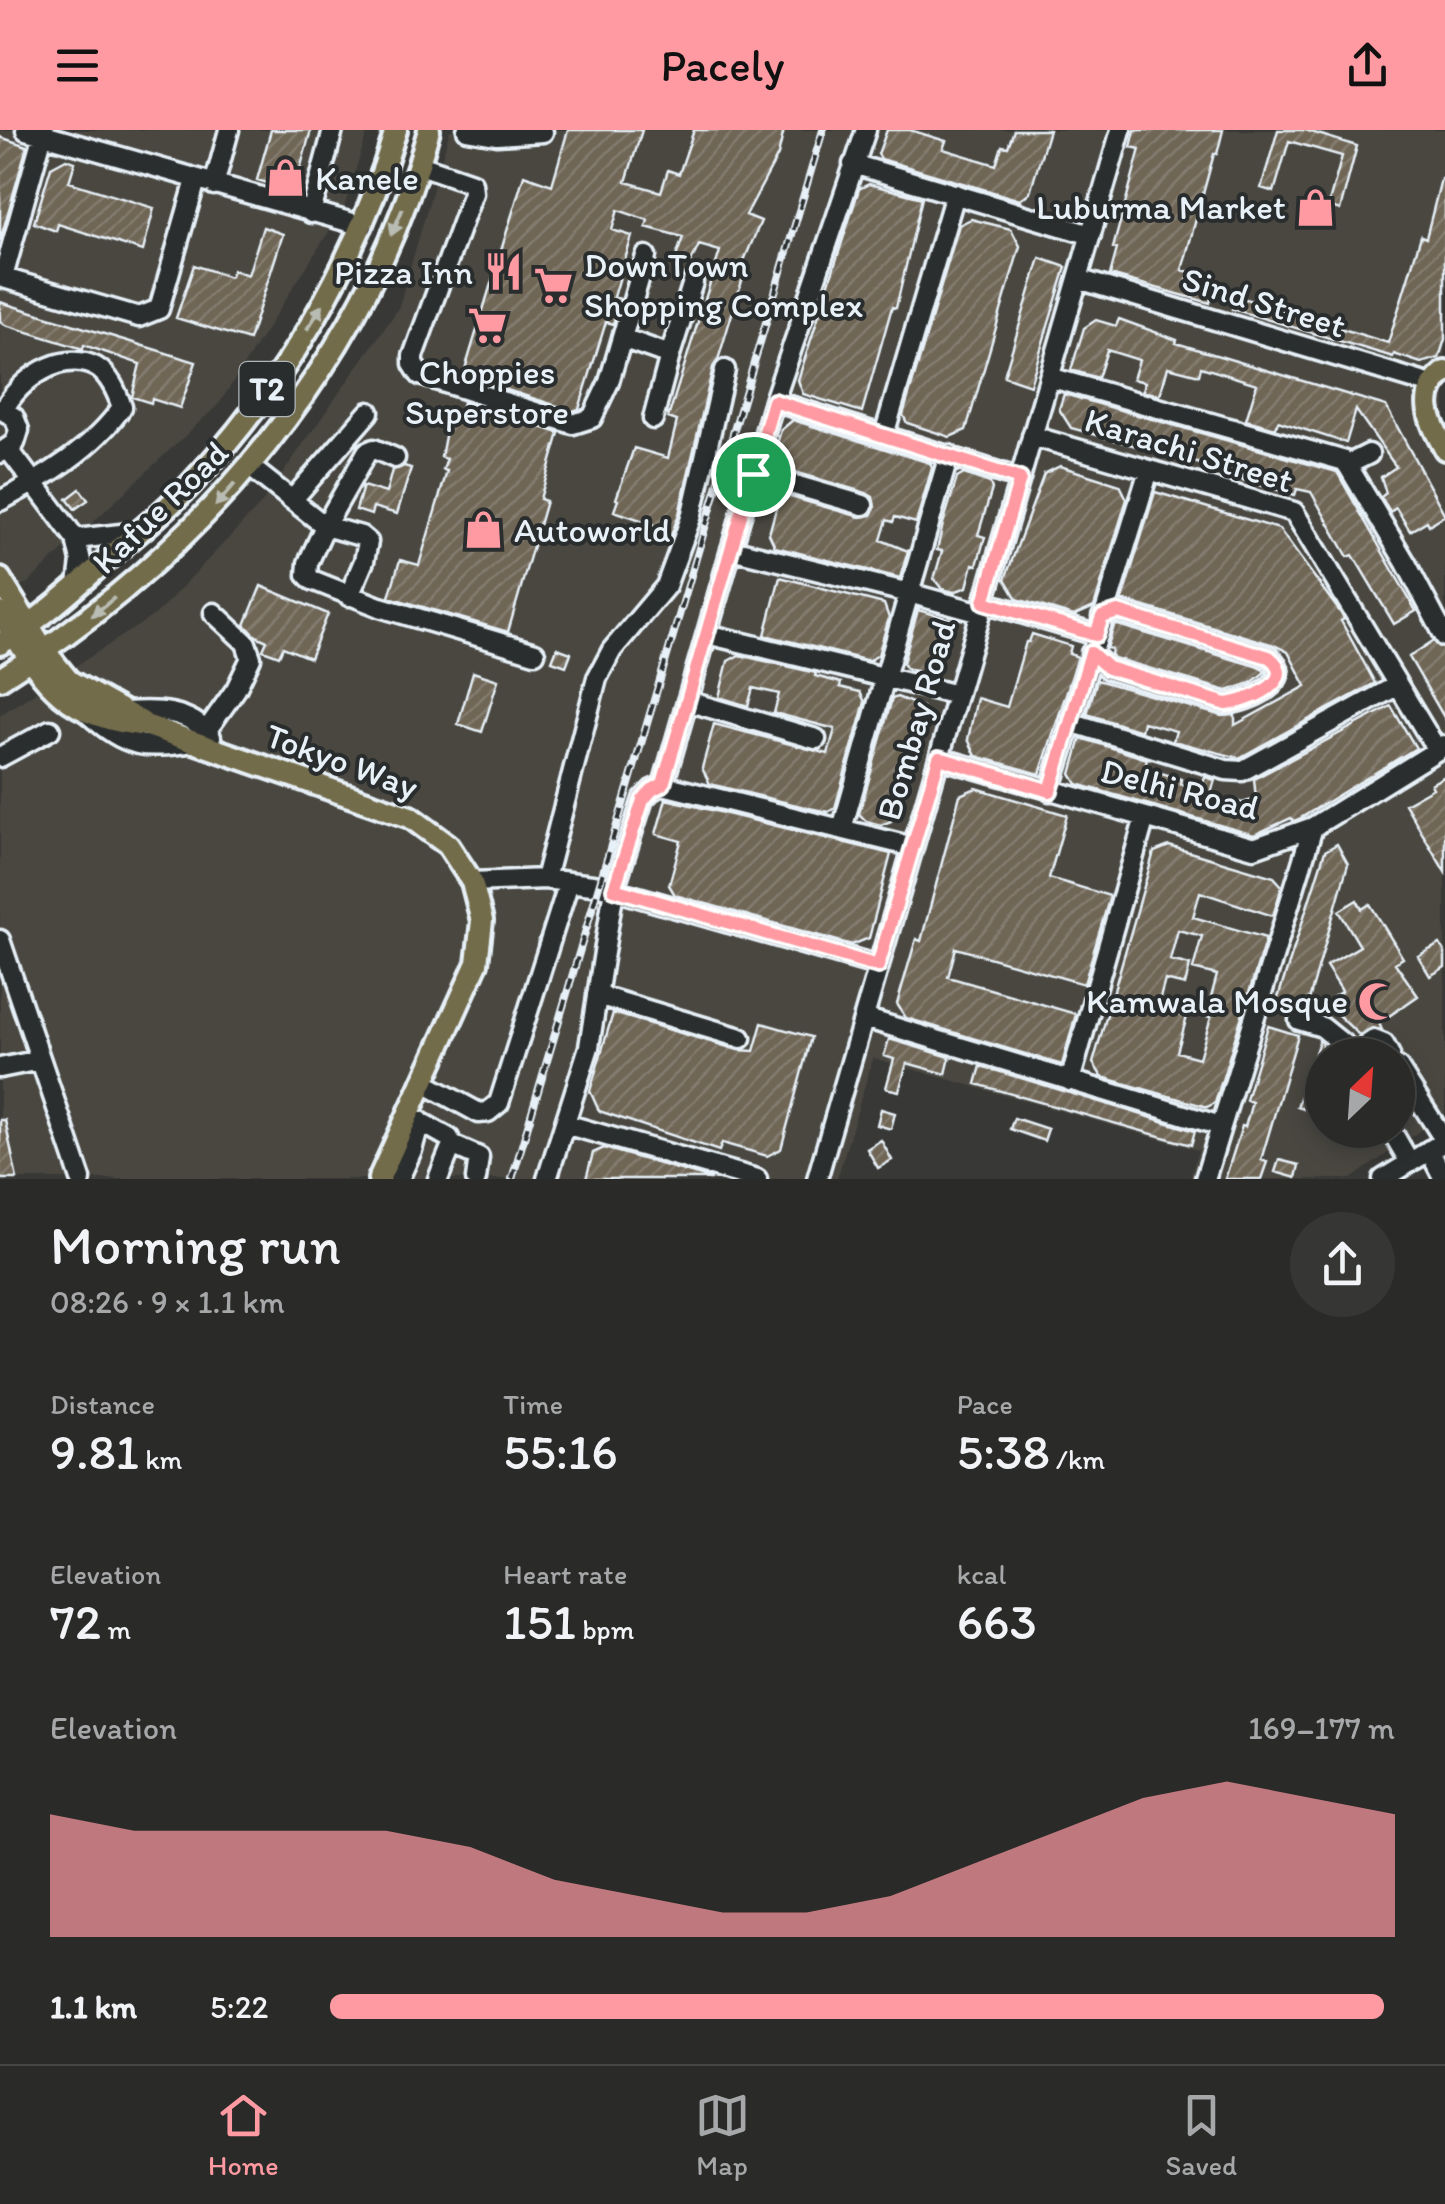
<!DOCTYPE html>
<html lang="en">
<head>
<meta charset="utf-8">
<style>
  :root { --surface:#2a2a28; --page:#363634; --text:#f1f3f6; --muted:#a5a7a8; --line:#464645; --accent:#ff9aa2 }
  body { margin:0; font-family:Itim,sans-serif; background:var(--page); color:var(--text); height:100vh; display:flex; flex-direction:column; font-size:38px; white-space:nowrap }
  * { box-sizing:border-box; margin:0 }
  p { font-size:32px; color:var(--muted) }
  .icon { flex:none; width:55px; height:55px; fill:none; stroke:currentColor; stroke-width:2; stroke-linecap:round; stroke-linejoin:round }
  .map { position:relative; height:1049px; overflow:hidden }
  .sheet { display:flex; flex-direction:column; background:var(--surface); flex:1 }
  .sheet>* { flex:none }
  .needle { width:65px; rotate:25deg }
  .tools { position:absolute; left:1305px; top:908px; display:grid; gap:20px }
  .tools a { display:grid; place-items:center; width:110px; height:110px; border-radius:50%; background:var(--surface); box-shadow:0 5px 25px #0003,0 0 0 2px var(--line); font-size:50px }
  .pin { position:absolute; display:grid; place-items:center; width:85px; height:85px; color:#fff; margin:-42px; border:5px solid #fff; border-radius:50%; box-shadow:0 2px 10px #0007 }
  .round { display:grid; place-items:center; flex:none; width:105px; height:105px; border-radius:52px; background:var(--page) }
  .headline { display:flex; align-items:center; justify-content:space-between; height:170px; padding:0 50px }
  h1 { font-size:55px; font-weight:600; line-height:75px }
  .figures { display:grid; grid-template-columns:repeat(3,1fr); gap:15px; height:170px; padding:10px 50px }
  .figures div { display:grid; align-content:center }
  .figures b { font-size:50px; font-weight:600 }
  .figures small { font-size:28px; font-weight:400 }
  .figures p { font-size:28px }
  .chart { height:280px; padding:20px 50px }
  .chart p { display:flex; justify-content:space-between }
  .chart svg { width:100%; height:180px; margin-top:10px; fill:var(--accent); opacity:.7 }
  ul { padding:0 50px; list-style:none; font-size:32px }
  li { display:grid; grid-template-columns:160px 120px 1fr; align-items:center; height:75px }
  li i { height:25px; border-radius:12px; background:var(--accent) }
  header { display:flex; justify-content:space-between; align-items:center; height:130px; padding:0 50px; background:var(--accent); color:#111; font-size:45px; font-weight:600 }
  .menu { display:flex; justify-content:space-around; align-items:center; height:140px; border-top:2px solid var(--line); background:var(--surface); font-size:28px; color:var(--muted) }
  .menu a { display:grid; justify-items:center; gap:5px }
  .menu .current { color:var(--accent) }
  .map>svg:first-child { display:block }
</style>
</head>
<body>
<header><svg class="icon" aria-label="menu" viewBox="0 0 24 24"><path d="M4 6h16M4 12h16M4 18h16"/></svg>Pacely<svg class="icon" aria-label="share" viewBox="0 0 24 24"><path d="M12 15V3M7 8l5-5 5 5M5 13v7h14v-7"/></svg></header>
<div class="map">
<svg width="1445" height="1049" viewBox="0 0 1445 1049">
  <defs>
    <pattern id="building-hatch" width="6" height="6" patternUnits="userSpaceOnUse" patternTransform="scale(2.5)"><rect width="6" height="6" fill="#6f6656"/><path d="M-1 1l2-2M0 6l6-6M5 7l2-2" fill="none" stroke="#847c6f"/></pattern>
  </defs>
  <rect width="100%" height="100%" fill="#383836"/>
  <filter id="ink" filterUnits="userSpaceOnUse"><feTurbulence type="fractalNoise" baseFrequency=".01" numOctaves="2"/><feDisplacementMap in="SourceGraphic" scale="20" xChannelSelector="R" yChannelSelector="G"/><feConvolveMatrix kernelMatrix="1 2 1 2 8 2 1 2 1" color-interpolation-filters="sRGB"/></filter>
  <g filter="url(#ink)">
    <path fill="#484640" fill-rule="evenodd" d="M0,0H368L344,78L219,274L28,453L0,464Z
      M450,0H1445V1032L1425,997L1351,1049H1190L1198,1020L873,928L837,1049H0V585L156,484L261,374L398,179ZM1322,925H1398V1000H1322Z"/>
    <path fill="url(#building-hatch)" stroke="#e8f1f8" stroke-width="2.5" fill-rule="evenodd" d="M271,0H311L294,61L257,50Z
      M568,0H642L626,52L661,62L668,40L679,44L694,0H784L778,25L746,85L761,91L740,140L745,141L718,230L713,237L679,384L670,408L651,403L653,394L614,381L618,370L616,369L634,318L668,328L677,291L668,288L720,121L699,115L691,132L676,127L683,107L646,97L648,90L618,80L612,100L632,106L614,167L620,169L613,194L606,192L579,279L573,281L463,246L524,45L552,55Z
      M887,0H910L946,11L943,19L996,35L1002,16L1008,17L1014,0H1049L1030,62L1020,70L881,29L878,24Z
      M1135,0H1223L1217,24H1214L1182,140L1190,142L1187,152L1213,160L1210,173L1110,145L1117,119L1113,118L1140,19L1131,17Z
      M1278,0H1305L1357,16L1340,80L1328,76L1342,26L1289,11L1274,62L1261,58Z
      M0,7L27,16L0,111Z
      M66,29L75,32L69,52L154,78L143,121L58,94L56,101L34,93L51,37Z
      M1441,49H1445V209L1439,228L1421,233L1394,224L1393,227L1232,179L1236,166L1388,213L1421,106L1426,108Z
      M869,54L922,68L896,178L892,177L862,282L803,264L798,250L859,59Z
      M971,89L1011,99L1020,116L966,300L950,307L907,293L903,285L959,95Z
      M263,97L283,104L249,210L176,188L194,135L230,147L233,140L248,145Z
      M1040,128L1066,137L1030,255L1004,246Z
      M0,172L196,232L180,278L152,269L151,273L132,267L140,234L84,215L83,219L5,195L0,191Z
      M1119,189L1177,210L1176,213L1386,276L1445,385L1429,395L1427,391L1410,401L1396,378L1390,382L1381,367L1386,363L1381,347L1396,337L1356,280L1346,313L1278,291L1276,298L1246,290L1257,254L1201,237L1199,245L1168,237L1160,265L1143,261L1145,252L1133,249L1139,230L1107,220L1098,248L1071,240L1084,198L1096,190L1116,196Z
      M1064,264L1337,342L1416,481L1394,494L1353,425L1348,427L1311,362L1297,359L1295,365L1242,350L1244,346L1071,298L1059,279Z
      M463,272L559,303L540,369L546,371L508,502L389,467L400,430L419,435L447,341L443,340L447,329L441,327L445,306L453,285L458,288Z
      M793,290L930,333L932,338L916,393L895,387L893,392L887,390L881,410L908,421L900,448L775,417L769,404L780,364L860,387L871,385L875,378L873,367L866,363L771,335L781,300Z
      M404,336L411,338L397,384L373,377L371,385L356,380L363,356L386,363L392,340Z
      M1060,336L1120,355L1127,369L1094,477L1074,486L1017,469L1005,449L1044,344Z
      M964,344L990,353L992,359L978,405L985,407L977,435L973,434L967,457L954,462L942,459L934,449L942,421L937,420L943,394L957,348Z
      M80,359L88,370L75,379L67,369Z
      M1155,362L1279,399L1340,482L1344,489L1341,491L1375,553L1239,628L1173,611L1176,601L1143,592L1141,601L1087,584L1097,550L1222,586L1235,585V595L1306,556L1288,522L1274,515L1122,470Z
      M780,447L884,474L889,488L878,525L869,531L765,505Z
      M261,456L328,484L310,528L283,517L279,526L263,520L267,511L256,506L245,495Z
      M918,480L950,489L935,542L925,544L906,538L903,533Z
      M1118,495L1262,538L1265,542L1251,553L1227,561L1114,528L1111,524L1112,519L1107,518L1114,496Z
      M1032,504L1071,516L1069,524L1078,527L1040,644L976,626L968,609L977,568L1007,577L1026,512H1029Z
      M1433,511L1445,519V589L1409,527Z
      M557,518L571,523L566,536L552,531Z
      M739,525L816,543L815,546L841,553L840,557L860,562L865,572L835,678L828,682L809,678L710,654L702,638L714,594L828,624L835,599L774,583L779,564L753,558L748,576L719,567L728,531Z
      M473,542L498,550L482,602L458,594Z
      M897,567L922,577L891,691L881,695L866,691L859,684L892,569Z
      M1391,576L1416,618L1299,689L1294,691L1291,688L1254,705L1077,654L1071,644L1081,608L1147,629L1145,638L1181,649L1180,654L1201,660L1205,647L1215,650L1210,666L1234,674L1235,671L1242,673L1256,669L1254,649Z
      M1445,646V742L1405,674L1433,658L1431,654Z
      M976,658L1067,685L1049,748L1110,766L1084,854L956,818L948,847L1076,884L1062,935L906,888L897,874L916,809L921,811L960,665Z
      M666,669L891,724L869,808L852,815L675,765L669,755L681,711L656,704Z
      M1337,714L1348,734L1309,870L1293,879L1276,874L1325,721Z
      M1169,716L1274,747L1282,756L1273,786L1200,762L1193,787L1266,808L1215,973L1207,977L1102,947L1093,933L1154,722ZM1178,800L1202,806L1193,839L1217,845L1206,886L1211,887L1199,928L1177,922L1187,887L1157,879L1165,850L1185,855L1190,835L1170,830Z
      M1357,770L1362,779L1370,774L1403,828L1395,833L1418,866L1379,893L1382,900L1372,898L1359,905L1336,883L1338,875L1333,867L1342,861L1326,836L1360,816L1339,781Z
      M1440,814L1445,823V837L1430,846L1418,826Z
      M613,883L738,920L754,921L762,893L811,907L781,1019L767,1026L722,1013L719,1021L599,981L590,961Z
      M1268,896L1298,905L1261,1030L1267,1032L1261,1049H1225L1242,996L1245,997L1252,972L1246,970Z
      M889,909L950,927L946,944L907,933L899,961L886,958L894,929L884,926Z
      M1319,911L1322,913V979L1312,975L1310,981L1297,977Z
      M981,936L1195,1001L1191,1015L976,954Z
      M881,979L895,983L891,999L877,995Z
      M1014,988L1048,999L1044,1011L1010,999Z
      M0,990H5L17,1049H0Z
      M881,1010L892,1030L878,1038L867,1019Z
      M604,1018L712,1049H586L593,1023Z
      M1279,1030L1299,1035L1296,1048L1275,1042Z"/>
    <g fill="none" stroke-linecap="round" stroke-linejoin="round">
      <defs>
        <path id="minor" d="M26,0L363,96
          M467,0L497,5L543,2
          M866,0L774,271L663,655L913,717
          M853,34L1091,105
          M420,35L472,53L473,63L413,226V234L420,245L573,294L592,288L609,252L646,126
          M214,55L229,0
          M311,83L333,0
          M0,147L139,187L159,179L196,50
          M3,147L44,0
          M1078,149L1432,255
          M622,208L670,225L693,152
          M1049,247L1345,331L1406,433L1445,507
          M774,271L1020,349
          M0,279L14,287L19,300L15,313L0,323
          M653,289L670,225
          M884,305L955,64
          M1032,306L1294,382L1437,620
          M9,320L76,409L81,431L78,455
          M949,325L909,463L981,483
          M1347,335L1369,324
          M249,336L325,396L308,433L307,445L312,450L380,477L535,523
          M753,343L863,375
          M293,369L369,282
          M0,371C44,348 94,318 122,277C117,263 110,245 96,237C62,219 18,250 4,280
          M76,409L139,402
          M731,419L909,463L842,699
          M349,466L364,431L368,412L361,406L325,396L367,322L374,319L395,328
          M984,472L1096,505
          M707,504L957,565
          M1091,523L1108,539L1226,574C1247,572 1300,551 1269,527L1118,482L1102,487
          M687,571L816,609
          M125,582C156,580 190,579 211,607
          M87,583C128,619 142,619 195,612
          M1070,592L1226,640L1242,641L1398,555
          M207,600L236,559L251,528L246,513L214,483
          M0,627L50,600
          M939,628L1254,718L1313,697L1444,616
          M1050,661L1149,340
          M545,749L597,548L612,520L666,456L691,388L725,240
          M472,752L545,749L600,756L879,836
          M0,810L81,1049
          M597,865L741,908
          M864,888L1221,996
          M1299,890L1322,897L1353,922
          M1352,925L1374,910L1384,914L1390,925
          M0,938L40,930
          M1070,951L1145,687
          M422,952L479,983L488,982L499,973L569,752
          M408,985L449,1008L452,1015L479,1027L476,1049
          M565,994L757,1049
          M1391,1000L1409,1031
          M1429,1020L1444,1049
          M399,1049L412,1020L420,991
          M438,1049L452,1015
          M547,1049L589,917L614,759L643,669L652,660L663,655
          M817,1049L1121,0
          M1205,1049L1313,697
          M1383,1049L1445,1011L1398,937"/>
        <path id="major" d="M1445,242C1416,265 1430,292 1445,319
          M0,449L44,520L69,551L142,592
          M0,483C43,550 62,588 148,596L410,687L448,715L472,752L482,791L477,833L379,1049
          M0,514C42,489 77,456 113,424C140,401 168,379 192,353C286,253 357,131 396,0
          M0,549C202,422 366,233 429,0"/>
      </defs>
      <use href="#minor" stroke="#e8f1f8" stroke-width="25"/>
      <use href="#major" stroke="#e8f1f8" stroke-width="28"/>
      <use href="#minor" stroke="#2a2d2e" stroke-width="18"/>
      <use href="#major" stroke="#736c4b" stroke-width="20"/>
      <defs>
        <path id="rail" d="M512,1049L823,0"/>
      </defs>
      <use href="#rail" stroke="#e8f1f8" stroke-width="8"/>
      <use href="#rail" stroke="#2a2d2e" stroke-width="4" stroke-dasharray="11" stroke-linecap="butt"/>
    </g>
    <defs><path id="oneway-solid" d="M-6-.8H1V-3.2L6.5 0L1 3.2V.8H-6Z" transform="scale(2.5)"/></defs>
    <g fill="#b9bcb3">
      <use href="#oneway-solid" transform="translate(397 92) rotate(113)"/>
      <use href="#oneway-solid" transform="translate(315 187) rotate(-57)"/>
      <use href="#oneway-solid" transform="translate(225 365) rotate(131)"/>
      <use href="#oneway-solid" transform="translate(103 477) rotate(141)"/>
    </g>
  </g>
  <g fill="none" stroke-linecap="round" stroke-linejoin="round" filter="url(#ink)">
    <defs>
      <path id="route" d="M774,271L1020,349L984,472L1096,505L1102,487L1118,482L1269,527C1301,551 1247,572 1226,574L1108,538L1091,523L1050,661L939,628L878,836L614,759L643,670L652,660L663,654Z"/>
    </defs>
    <use href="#route" stroke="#fff" stroke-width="20"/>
    <use href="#route" stroke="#ff9aa2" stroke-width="12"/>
  </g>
  <defs>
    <symbol id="shop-bare" viewBox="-9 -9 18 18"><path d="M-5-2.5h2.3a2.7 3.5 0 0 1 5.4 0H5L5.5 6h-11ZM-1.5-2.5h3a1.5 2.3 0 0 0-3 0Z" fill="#ff9aa2" stroke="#2a2d2e" stroke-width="2.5" paint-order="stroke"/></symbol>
    <symbol id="restaurant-bare" viewBox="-9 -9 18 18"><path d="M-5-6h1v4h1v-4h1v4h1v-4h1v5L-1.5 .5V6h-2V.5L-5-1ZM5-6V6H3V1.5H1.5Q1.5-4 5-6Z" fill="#ff9aa2" stroke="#2a2d2e" stroke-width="2.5" paint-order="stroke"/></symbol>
    <symbol id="supermarket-bare" viewBox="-9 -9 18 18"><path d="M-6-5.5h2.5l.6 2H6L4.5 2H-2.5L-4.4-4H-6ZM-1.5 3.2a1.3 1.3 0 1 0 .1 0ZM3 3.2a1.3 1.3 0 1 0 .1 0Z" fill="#ff9aa2" stroke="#2a2d2e" stroke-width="2.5" paint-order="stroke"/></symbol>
    <symbol id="mosque-bare" viewBox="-9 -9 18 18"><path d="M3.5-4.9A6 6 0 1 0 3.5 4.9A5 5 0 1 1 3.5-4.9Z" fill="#ff9aa2" stroke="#2a2d2e" stroke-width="2.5" paint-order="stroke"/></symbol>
  </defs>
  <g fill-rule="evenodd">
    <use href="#shop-bare" x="258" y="20" width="55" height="55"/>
    <use href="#shop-bare" x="1288" y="50" width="55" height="55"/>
    <use href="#restaurant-bare" x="476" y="114" width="55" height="55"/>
    <use href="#supermarket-bare" x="526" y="128" width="55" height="55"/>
    <use href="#supermarket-bare" x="460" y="168" width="55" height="55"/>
    <use href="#shop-bare" x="456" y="372" width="55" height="55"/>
    <use href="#mosque-bare" x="1350" y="844" width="55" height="55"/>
  </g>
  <g text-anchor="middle" stroke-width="8" stroke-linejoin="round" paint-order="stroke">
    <rect fill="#2a2d2e" stroke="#afb6bb" stroke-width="2.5" x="239.5" y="232" width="55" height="54" rx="8"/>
    <g font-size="32" font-weight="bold" fill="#e8f1f8">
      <text x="267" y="270">T2</text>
    </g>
    <g font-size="35" fill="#e8f1f8" stroke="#2a2d2e" text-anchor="start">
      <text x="315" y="60">Kanele</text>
      <text x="1286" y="89" text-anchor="end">Luburma Market</text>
      <text x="584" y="147">DownTown<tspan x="584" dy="40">Shopping Complex</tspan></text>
      <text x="473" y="154" text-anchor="end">Pizza Inn</text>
      <text x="487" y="254" text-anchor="middle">Choppies<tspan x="487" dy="40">Superstore</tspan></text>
      <text x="514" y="412">Autoworld</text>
      <text x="1348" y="883" text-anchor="end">Kamwala Mosque</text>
    </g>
    <g font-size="35" fill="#e8f1f8" stroke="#2a2d2e">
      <text transform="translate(1264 172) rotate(17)" y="12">Sind Street</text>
      <text transform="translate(1189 320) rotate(17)" y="12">Karachi Street</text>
      <text transform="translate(160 377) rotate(-44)" y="12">Kafue Road</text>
      <text transform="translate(916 590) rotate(-74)" y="12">Bombay Road</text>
      <text transform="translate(342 631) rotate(20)" y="12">Tokyo Way</text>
      <text transform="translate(1180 659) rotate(14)" y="12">Delhi Road</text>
    </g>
  </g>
</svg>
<div class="tools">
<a><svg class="needle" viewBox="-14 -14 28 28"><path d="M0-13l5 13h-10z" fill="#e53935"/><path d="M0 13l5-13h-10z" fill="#a5a7a8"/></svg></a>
</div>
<div class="pin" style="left:753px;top:344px;background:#1e9e55"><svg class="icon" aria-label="arrive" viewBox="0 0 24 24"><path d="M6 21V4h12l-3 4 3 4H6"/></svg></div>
</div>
<section class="sheet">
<div class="headline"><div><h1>Morning run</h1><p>08:26 · 9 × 1.1 km</p></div><a class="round"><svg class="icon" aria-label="share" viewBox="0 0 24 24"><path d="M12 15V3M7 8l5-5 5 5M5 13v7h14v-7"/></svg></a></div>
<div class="figures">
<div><p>Distance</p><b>9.81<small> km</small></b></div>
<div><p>Time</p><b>55:16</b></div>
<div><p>Pace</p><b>5:38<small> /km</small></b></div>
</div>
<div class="figures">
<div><p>Elevation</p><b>72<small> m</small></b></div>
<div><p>Heart rate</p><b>151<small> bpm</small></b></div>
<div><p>kcal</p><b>663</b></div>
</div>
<div class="chart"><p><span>Elevation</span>169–177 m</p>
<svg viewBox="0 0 160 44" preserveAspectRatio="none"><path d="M0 44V14L10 18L20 18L30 18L40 18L50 22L60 30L70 34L80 38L90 38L100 34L110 26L120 18L130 10L140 6L150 10L160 14V44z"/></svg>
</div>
<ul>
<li><b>1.1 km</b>5:22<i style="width:99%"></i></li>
</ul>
</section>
<nav class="menu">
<a class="current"><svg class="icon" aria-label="home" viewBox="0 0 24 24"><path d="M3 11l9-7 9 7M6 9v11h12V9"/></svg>Home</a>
<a><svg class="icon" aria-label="map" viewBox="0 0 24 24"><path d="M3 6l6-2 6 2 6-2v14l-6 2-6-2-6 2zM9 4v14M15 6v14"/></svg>Map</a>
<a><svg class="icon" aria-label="saved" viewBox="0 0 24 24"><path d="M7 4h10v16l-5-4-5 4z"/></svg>Saved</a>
</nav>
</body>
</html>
